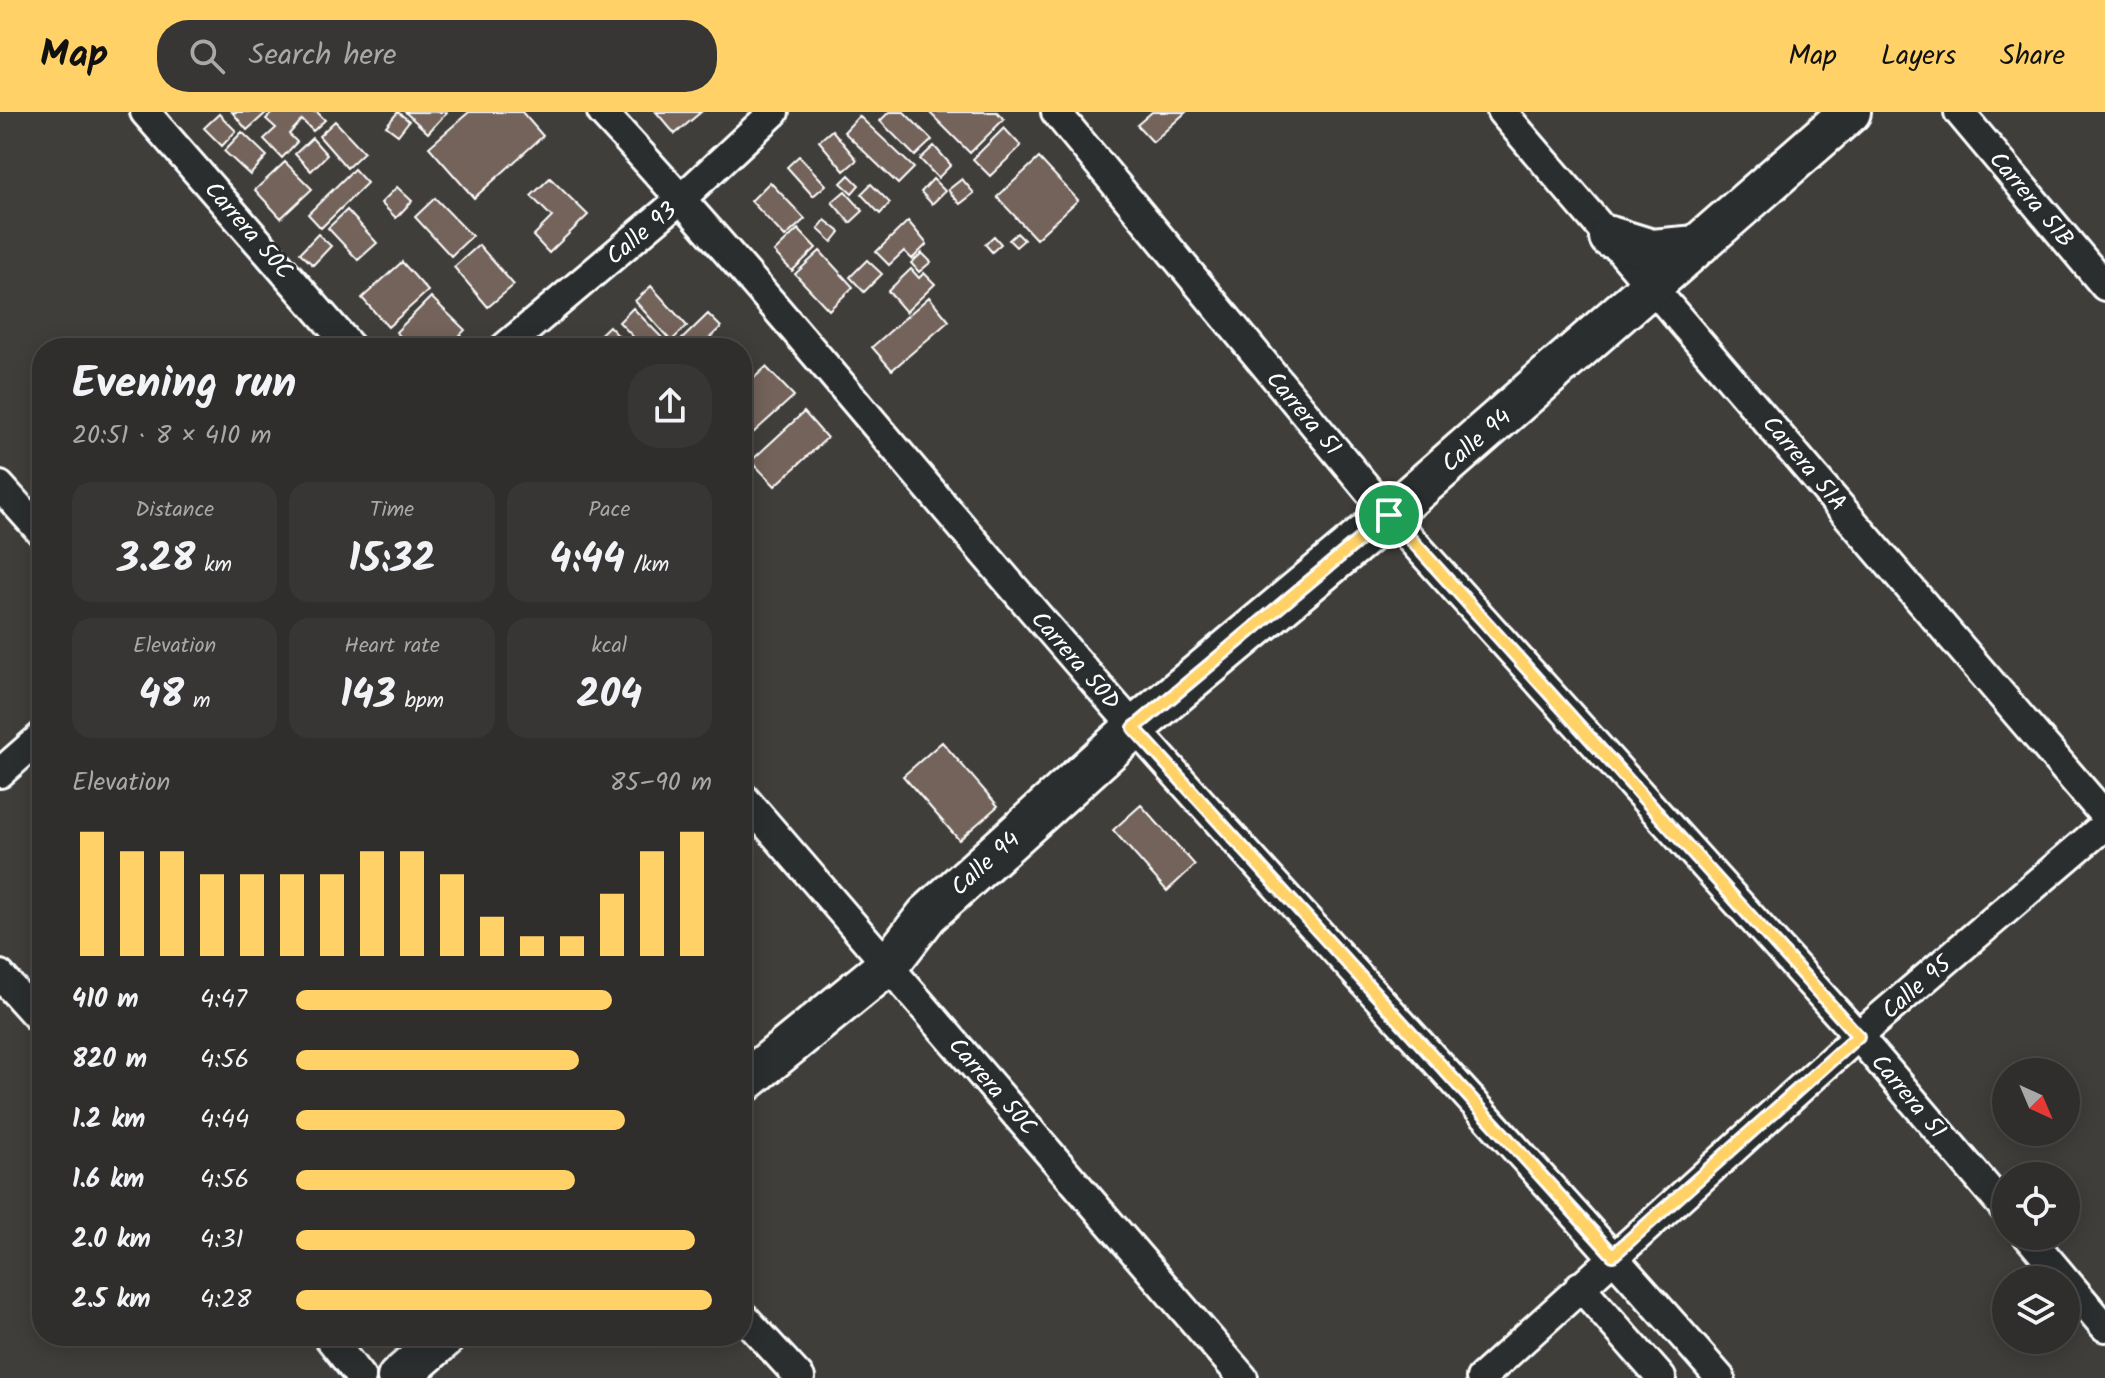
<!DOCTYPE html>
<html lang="en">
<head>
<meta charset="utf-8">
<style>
  :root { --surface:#302e2c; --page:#383634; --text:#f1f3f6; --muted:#a8a8a9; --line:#4b4a48; --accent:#ffd166 }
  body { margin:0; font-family:Kalam,sans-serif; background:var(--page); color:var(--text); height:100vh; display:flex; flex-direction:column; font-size:30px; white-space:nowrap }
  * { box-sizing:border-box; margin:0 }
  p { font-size:26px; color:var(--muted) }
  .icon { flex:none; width:44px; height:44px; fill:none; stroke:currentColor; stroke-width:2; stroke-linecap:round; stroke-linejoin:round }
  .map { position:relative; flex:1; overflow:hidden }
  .sheet { position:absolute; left:32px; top:226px; width:720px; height:1008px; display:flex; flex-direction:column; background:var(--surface); border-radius:32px; box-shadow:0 4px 20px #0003,0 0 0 2px var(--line) }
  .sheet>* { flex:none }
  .needle { width:52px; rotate:136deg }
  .tools { position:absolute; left:1992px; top:946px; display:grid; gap:16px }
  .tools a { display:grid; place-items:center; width:88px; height:88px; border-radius:50%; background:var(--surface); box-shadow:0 4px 20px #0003,0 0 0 2px var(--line); font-size:40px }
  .pin { position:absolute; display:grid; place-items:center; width:68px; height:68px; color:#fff; margin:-34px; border:4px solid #fff; border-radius:50%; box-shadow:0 2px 8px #0007 }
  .round { display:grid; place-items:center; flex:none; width:84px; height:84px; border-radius:32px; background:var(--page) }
  .summary { display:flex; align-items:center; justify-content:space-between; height:136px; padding:0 40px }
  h1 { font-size:44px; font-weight:800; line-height:60px }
  .figures { display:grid; grid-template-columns:repeat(3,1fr); gap:12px; height:136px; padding:8px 40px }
  .figures div { display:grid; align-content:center; border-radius:20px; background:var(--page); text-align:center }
  .figures b { font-size:40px; font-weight:800 }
  .figures small { font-size:22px; font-weight:400 }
  .figures p { font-size:22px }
  .chart { height:224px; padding:16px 40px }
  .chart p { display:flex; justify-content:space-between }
  .chart svg { width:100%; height:144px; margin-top:8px; stroke:var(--accent); stroke-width:6 }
  ul { padding:0 40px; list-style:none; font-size:26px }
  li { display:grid; grid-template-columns:128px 96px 1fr; align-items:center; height:60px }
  li i { height:20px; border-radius:10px; background:var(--accent) }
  header { display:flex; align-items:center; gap:48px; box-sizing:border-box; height:112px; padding:0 40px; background:var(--accent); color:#111 }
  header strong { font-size:38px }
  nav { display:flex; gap:44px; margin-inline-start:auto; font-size:28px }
  .search { width:560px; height:72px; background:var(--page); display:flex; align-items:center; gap:20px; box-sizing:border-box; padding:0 28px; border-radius:32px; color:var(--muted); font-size:30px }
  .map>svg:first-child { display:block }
</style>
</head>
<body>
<header>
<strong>Map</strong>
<div class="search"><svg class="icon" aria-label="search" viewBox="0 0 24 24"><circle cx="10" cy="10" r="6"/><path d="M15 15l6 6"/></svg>Search here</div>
<nav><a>Map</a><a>Layers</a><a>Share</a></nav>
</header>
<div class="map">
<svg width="2105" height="1266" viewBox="0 0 2105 1266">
  <rect width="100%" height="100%" fill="#403e3b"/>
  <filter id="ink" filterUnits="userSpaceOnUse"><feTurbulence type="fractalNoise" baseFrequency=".0125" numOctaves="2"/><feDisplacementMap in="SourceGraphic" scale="16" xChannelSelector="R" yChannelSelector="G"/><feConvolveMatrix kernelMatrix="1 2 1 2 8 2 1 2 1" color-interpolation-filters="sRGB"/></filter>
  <g filter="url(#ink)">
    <path fill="#73645a" stroke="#fff" stroke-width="2" d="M232,0H267L247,18Z
      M273,0H317L325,8L313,19L302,8L289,22L297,30L282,46L264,27L276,16L266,7Z
      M398,0L409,9L398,23L386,14Z
      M405,0H447L428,21Z
      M469,0H522L543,24L474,86L429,35Z
      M656,0H701L675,22Z
      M889,0H904L932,28L915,44L880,9Z
      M929,0H997L1004,7L970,41Z
      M1152,0H1186L1153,30L1137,13Z
      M219,2L236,19L222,34L204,16Z
      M859,4L914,56L898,72L844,20Z
      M335,9L364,40L347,56L319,24Z
      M1004,16L1021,34L990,64L973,47Z
      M832,18L857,48L844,59L819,29Z
      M242,20L267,44L250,63L224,39Z
      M312,26L327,43L311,59L295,42Z
      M934,34L951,53L938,66L920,47Z
      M799,44L826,73L813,84L787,55Z
      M1039,46L1078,88L1036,127L997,85Z
      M285,50L312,77L281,106L255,78Z
      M354,57L367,71L321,116L308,102Z
      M849,63L859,73L852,81L841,71Z
      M550,66L588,103L549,141L533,124L552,105L531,84Z
      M933,67L945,79L932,92L921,80Z
      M962,67L974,81L960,92L948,78Z
      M770,70L805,107L785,125L751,89Z
      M871,72L890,91L880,102L861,82Z
      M397,75L412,89L396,106L381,91Z
      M845,79L863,99L850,111L832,90Z
      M435,86L472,124L451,144L415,105Z
      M347,98L377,131L358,148L328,116Z
      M825,108L840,120L832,130L818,117Z
      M908,109L927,132L912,147L904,139L889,153L876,140Z
      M798,117L816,136L792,159L774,140Z
      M1017,121L1024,128L1016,135L1009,128Z
      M318,122L331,134L313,153L300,141Z
      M994,124L1001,132L992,140L985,132Z
      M479,133L514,173L488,195L454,155Z
      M820,139L853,175L829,198L795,162Z
      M922,141L931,150L919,160L911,151Z
      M867,148L882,162L864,180L850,165Z
      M402,150L428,179L388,215L362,186Z
      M911,157L919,166L924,161L935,172L906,200L888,179Z
      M651,174L687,214L671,229L635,189Z
      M431,185L465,218L447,236H412L396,220Z
      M929,185L949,209L892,258L872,235Z
      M633,196L672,236H644L619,210Z
      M708,202L721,215L699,236H680L676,233Z
      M609,214L630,236H586Z
      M766,255L794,284L742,331V277Z
      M804,300L827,326L775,374L751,349Z
      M942,630L998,694L959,728L903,664Z
      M1141,693L1195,753L1167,779L1113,718Z
      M640,1224H661L649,1234Z"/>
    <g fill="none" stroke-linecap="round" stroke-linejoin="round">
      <defs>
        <path id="street" d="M145,0L351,236
          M602,0C786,199 955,413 1135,616C1328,835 1529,1046 1720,1266
          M1056,0L1389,403L1858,924L2006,1098
          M1502,0L2105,704
          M1959,0L2105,174
          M504,236L682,86L774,0
          M0,374L42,421
          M0,661L42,624
          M742,684L1243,1266
          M0,863L42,910
          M2028,1124L2065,1168
          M2066,1169L2105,1215
          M1580,1174L1661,1266
          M742,1203L800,1266
          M328,1224L361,1266
          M1481,1266L1858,924L2105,713"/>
        <path id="secondary" d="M1610,125L1652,138L1697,134
          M742,972L889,852L927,803L1134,616L1389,403L1850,0
          M398,1266L446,1224"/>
      </defs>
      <use href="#street" stroke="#fff" stroke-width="34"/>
      <use href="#secondary" stroke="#fff" stroke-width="46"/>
      <use href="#street" stroke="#2a2d2e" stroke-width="28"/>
      <use href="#secondary" stroke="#2a2d2e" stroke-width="40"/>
    </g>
  </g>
  <g fill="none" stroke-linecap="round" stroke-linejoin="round" filter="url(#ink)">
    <defs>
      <path id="route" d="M1389,403L1858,924L1613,1143L1134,616Z"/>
    </defs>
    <use href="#route" stroke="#fff" stroke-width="16"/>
    <use href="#route" stroke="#ffd166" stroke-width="10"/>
  </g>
  <g text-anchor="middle" stroke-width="6" stroke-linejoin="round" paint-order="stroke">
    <g font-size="24" fill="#fff" stroke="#2a2d2e">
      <text transform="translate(2032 87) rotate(50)" y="8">Carrera 51B</text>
      <text transform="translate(249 118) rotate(49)" y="8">Carrera 50C</text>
      <text transform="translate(641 121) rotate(-40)" y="8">Calle 93</text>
      <text transform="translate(1304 301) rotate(50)" y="8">Carrera 51</text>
      <text transform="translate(1476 328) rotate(-41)" y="8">Calle 94</text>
      <text transform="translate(1805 351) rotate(50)" y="8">Carrera 51A</text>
      <text transform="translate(1076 548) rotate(49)" y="8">Carrera 50D</text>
      <text transform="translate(985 751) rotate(-42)" y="8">Calle 94</text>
      <text transform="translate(1916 875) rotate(-41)" y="8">Calle 95</text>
      <text transform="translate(993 974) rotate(49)" y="8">Carrera 50C</text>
      <text transform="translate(1909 984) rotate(50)" y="8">Carrera 51</text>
    </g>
  </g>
</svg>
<div class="tools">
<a><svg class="needle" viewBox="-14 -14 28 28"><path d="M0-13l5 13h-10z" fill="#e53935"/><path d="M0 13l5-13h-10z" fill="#a8a8a9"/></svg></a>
<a><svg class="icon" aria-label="locate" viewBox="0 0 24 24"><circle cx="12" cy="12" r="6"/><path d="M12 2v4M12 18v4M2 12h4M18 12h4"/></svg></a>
<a><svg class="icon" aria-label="layers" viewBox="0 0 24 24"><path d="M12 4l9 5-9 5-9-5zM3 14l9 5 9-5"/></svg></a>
</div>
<div class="pin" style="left:1389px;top:403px;background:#1e9e55"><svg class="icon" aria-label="arrive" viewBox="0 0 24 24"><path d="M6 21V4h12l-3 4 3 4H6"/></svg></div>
<section class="sheet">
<div class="summary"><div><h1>Evening run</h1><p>20:51 · 8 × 410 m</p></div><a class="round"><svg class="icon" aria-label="share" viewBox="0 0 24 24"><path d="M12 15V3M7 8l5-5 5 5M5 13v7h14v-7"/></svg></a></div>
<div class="figures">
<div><p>Distance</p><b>3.28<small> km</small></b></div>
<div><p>Time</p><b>15:32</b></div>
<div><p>Pace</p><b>4:44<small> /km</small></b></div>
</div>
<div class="figures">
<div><p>Elevation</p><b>48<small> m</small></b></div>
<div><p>Heart rate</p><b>143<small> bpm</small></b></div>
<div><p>kcal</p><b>204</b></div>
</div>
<div class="chart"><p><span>Elevation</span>85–90 m</p>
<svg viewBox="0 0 160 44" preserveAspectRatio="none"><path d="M5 44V6M15 44V12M25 44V12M35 44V19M45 44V19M55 44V19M65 44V19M75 44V12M85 44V12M95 44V19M105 44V32M115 44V38M125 44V38M135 44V25M145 44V12M155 44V6"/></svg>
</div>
<ul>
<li><b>410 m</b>4:47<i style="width:76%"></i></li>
<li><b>820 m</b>4:56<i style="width:68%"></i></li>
<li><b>1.2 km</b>4:44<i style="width:79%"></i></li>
<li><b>1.6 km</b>4:56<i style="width:67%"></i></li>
<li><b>2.0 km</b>4:31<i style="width:96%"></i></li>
<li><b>2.5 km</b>4:28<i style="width:100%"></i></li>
</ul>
</section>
</div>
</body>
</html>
